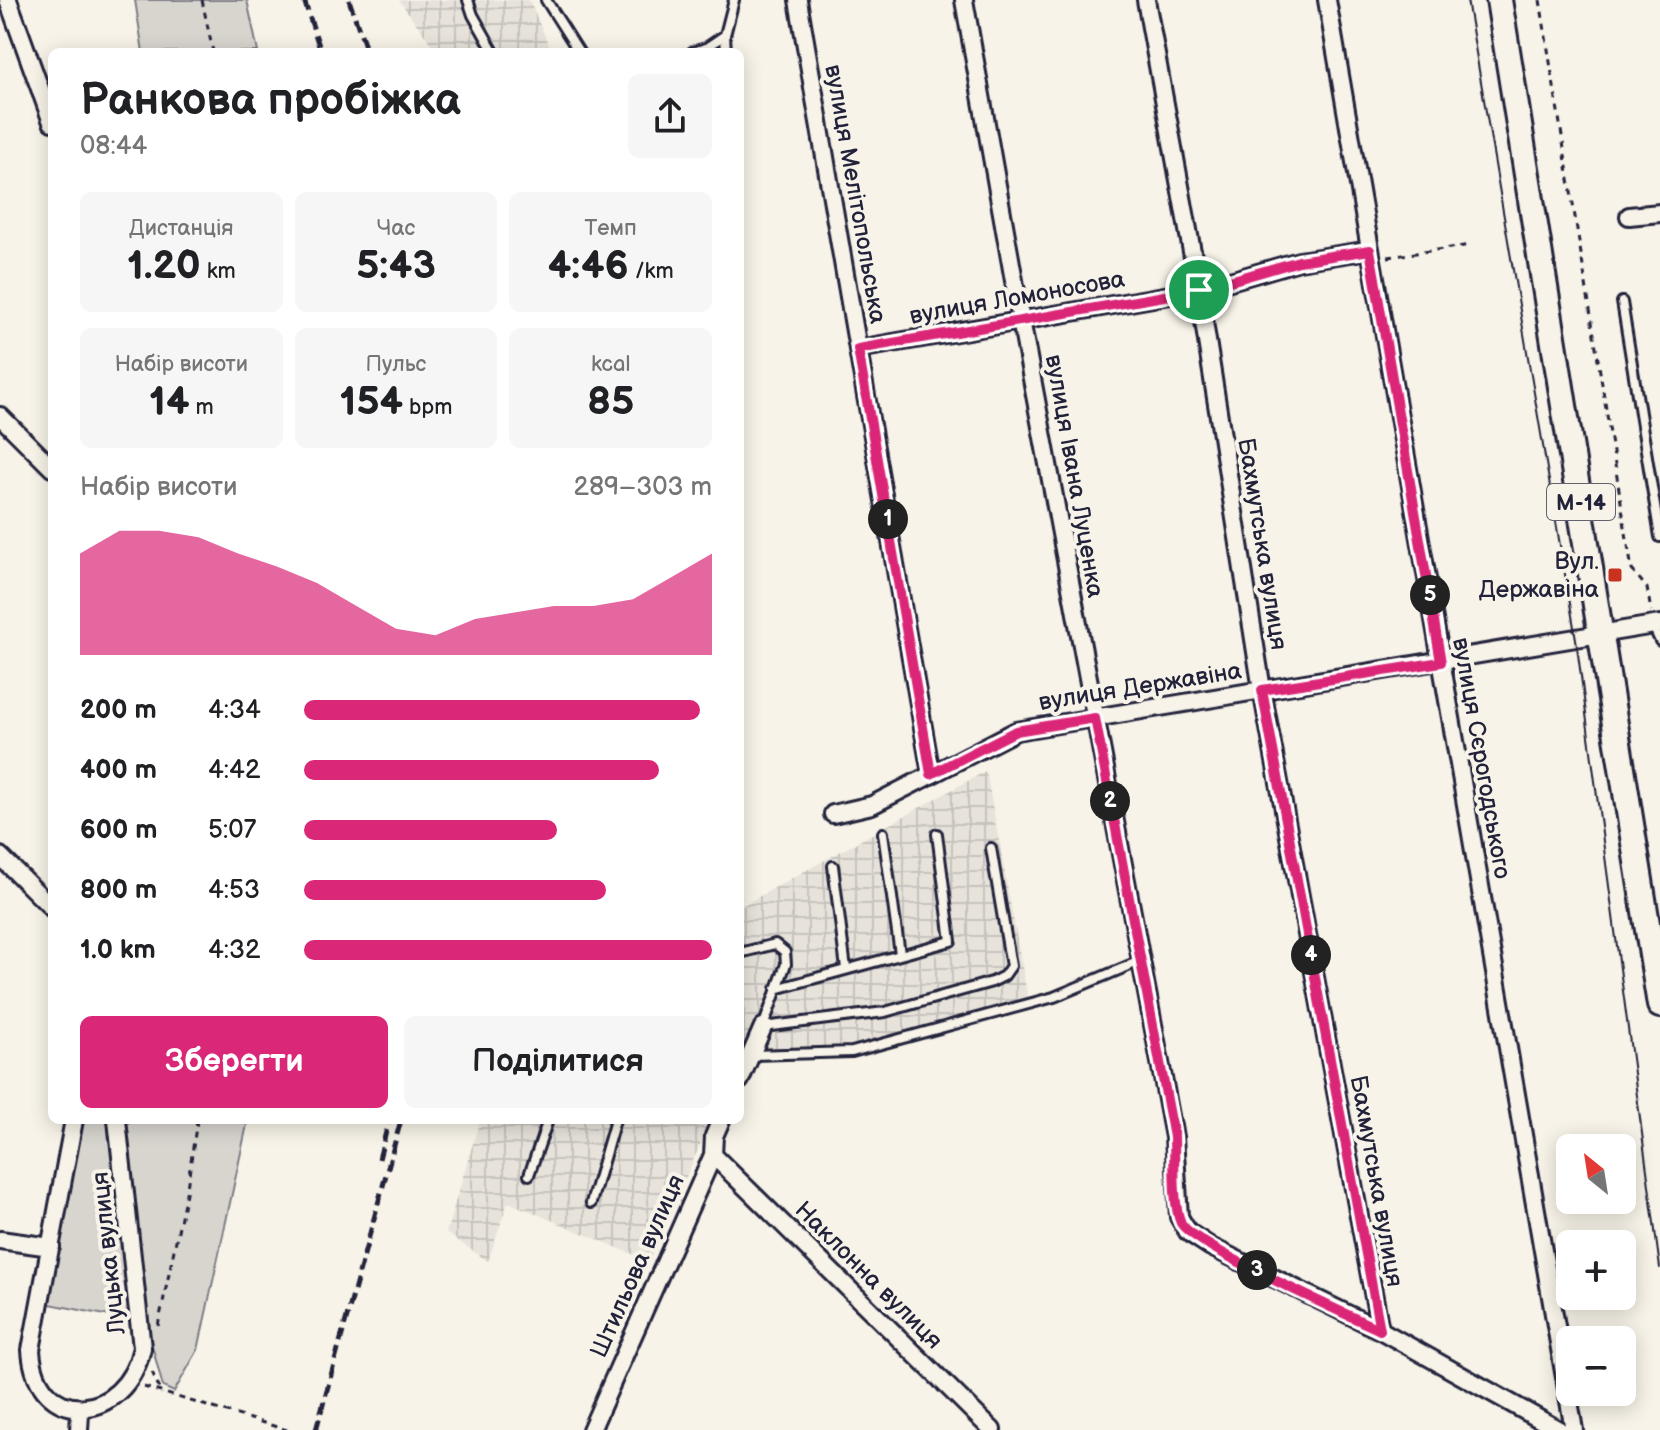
<!DOCTYPE html>
<html lang="uk">
<head>
<meta charset="utf-8">
<style>
  :root { --surface:#fff; --page:#f6f6f6; --text:#202124; --muted:#757577; --accent:#db2777 }
  body { margin:0; font-family:"Balsamiq Sans",sans-serif; background:var(--page); color:var(--text); height:100vh; display:flex; flex-direction:column; font-size:30px; white-space:nowrap }
  * { box-sizing:border-box; margin:0 }
  p { font-size:26px; color:var(--muted) }
  .icon { flex:none; width:44px; height:44px; fill:none; stroke:currentColor; stroke-width:2; stroke-linecap:round; stroke-linejoin:round }
  .map { position:relative; flex:1; overflow:hidden }
  .panel { position:absolute; left:48px; top:48px; width:696px; height:1076px; display:flex; flex-direction:column; background:var(--surface); border-radius:12px; box-shadow:0 4px 20px #0003 }
  .panel>* { flex:none }
  .needle { width:52px; rotate:330deg }
  .fabs { position:absolute; left:1556px; top:1134px; display:grid; gap:16px }
  .fabs a { display:grid; place-items:center; width:80px; height:80px; border-radius:12px; background:var(--surface); box-shadow:0 4px 20px #0003; font-size:40px }
  .pin { position:absolute; display:grid; place-items:center; width:68px; height:68px; color:#fff; margin:-34px; border:4px solid #fff; border-radius:50%; box-shadow:0 2px 8px #0007 }
  .km { position:absolute; width:40px; height:40px; margin:-20px; border-radius:50%; background:#222; color:#fff; font-size:22px; line-height:40px; text-align:center }
  .round { display:grid; place-items:center; flex:none; width:84px; height:84px; border-radius:12px; background:var(--page) }
  .headline { display:flex; align-items:center; justify-content:space-between; height:136px; padding:0 32px }
  h1 { font-size:44px; font-weight:600; line-height:60px }
  .stats { display:grid; grid-template-columns:repeat(3,1fr); gap:12px; height:136px; padding:8px 32px }
  .stats div { display:grid; align-content:center; border-radius:12px; background:var(--page); text-align:center }
  .stats b { font-size:40px; font-weight:600 }
  .stats small { font-size:22px; font-weight:400 }
  .stats p { font-size:22px }
  .chart { height:224px; padding:16px 32px }
  .chart p { display:flex; justify-content:space-between }
  .chart svg { width:100%; height:144px; margin-top:8px; fill:var(--accent); opacity:.7 }
  .action { display:flex; gap:16px; margin-top:auto; padding:16px 32px }
  .action a { flex:1; height:92px; border-radius:12px; background:var(--accent); color:#fff; font-size:32px; font-weight:600; line-height:92px; text-align:center }
  .action a+a { background:var(--page); color:var(--text) }
  ul { padding:0 32px; list-style:none; font-size:26px }
  li { display:grid; grid-template-columns:128px 96px 1fr; align-items:center; height:60px }
  li i { height:20px; border-radius:10px; background:var(--accent) }
  .map>svg:first-child { display:block }
</style>
</head>
<body>
<div class="map">
<svg width="1660" height="1430" viewBox="0 0 1660 1430">
  <defs>
    <pattern id="industrial-grid" width="8" height="8" patternUnits="userSpaceOnUse" patternTransform="scale(2)"><rect width="8" height="8" fill="#e7e3db"/><path d="M0 4h8M4 0v8" fill="none" stroke="#c6c2bd"/></pattern>
  </defs>
  <rect width="100%" height="100%" fill="#f7f3e8"/>
  <filter id="ink" filterUnits="userSpaceOnUse"><feTurbulence type="fractalNoise" baseFrequency=".0125" numOctaves="2"/><feDisplacementMap in="SourceGraphic" scale="16" xChannelSelector="R" yChannelSelector="G"/><feConvolveMatrix kernelMatrix="1 2 1 2 8 2 1 2 1" color-interpolation-filters="sRGB"/></filter>
  <g filter="url(#ink)">
    <path fill="url(#industrial-grid)" d="M399,0H529L552,52H437Z
      M986,771L1028,999L866,1045L742,1049L740,1054V907Z
      M480,1120H711L649,1261L508,1202L488,1261L446,1233Z"/>
    <path fill="#d8d5cf" stroke="#7d7c85" stroke-width="2" d="M135,0H247L258,52H143Z
      M79,1120H110L135,1321L45,1303Z
      M125,1120H248L198,1350L174,1392L163,1387L148,1330Z"/>
    <g fill="none" stroke-linecap="round" stroke-linejoin="round">
      <defs>
        <path id="service" d="M468,0L473,15L494,52
          M546,0L579,52
          M725,35L726,52
          M692,52L706,48L725,35L734,0
          M1622,302L1660,537
          M1653,626L1660,641
          M883,833L900,954
          M833,866L846,969
          M740,953L775,944L785,952L786,964L763,1027L885,1012L992,982L1004,976L1011,966L991,848
          M776,989L951,941L937,834
          M752,1055L852,1052L1054,997L1140,961
          M529,1175L548,1120
          M591,1203L615,1120"/>
        <path id="minor" d="M8,0L52,122
          M798,0L931,774
          M964,0L1021,320L1174,1137L1179,1217L1188,1232L1211,1247L1380,1330L1559,1430
          M1146,0L1199,290L1262,690L1380,1330
          M1327,0L1574,1430
          M1629,216L1660,213
          M858,349L1199,290L1299,261L1370,250
          M0,416L52,468
          M833,814L872,805L1016,731L1660,624
          M0,856L52,908
          M740,1080L763,1027
          M74,1120L31,1350C36,1430 125,1424 142,1348L117,1120
          M713,1155L992,1430
          M0,1240L51,1247
          M79,1430L80,1413
          M591,1430L713,1155L714,1136L721,1120"/>
        <path id="primary" d="M1499,0L1660,1005"/>
      </defs>
      <use href="#service" stroke="#22223b" stroke-width="14"/>
      <use href="#minor" stroke="#22223b" stroke-width="22"/>
      <use href="#primary" stroke="#22223b" stroke-width="30"/>
      <path stroke="#22223b" stroke-width="3" stroke-dasharray="6 6" stroke-linecap="butt" d="M202,0L213,52
        M1540,0L1632,570L1647,588L1651,611
        M1388,257L1471,245
        M158,1326L187,1188L197,1120
        M152,1372L162,1394
        M144,1387L287,1430"/>
      <use href="#service" stroke="#f7f3e8" stroke-width="8"/>
      <use href="#minor" stroke="#f7f3e8" stroke-width="16"/>
      <use href="#primary" stroke="#f7f3e8" stroke-width="24"/>
      <path stroke="#22223b" stroke-width="2" d="M1467,0L1576,639L1660,1268"/>
      <path stroke="#22223b" stroke-width="5" stroke-dasharray="12 6" stroke-linecap="butt" d="M304,0L321,52
        M349,0L367,52
        M379,1159L389,1120
        M316,1430L401,1120"/>
    </g>
  </g>
  <g fill="none" stroke-linecap="round" stroke-linejoin="round" filter="url(#ink)">
    <defs>
      <path id="route" d="M1370,250L1441,662L1262,690L1380,1330C1347,1314 1193,1246 1181,1223C1172,1203 1175,1160 1174,1137L1095,718L1016,731L931,774L858,349L1199,290L1299,261Z"/>
    </defs>
    <use href="#route" stroke="#fff" stroke-width="16"/>
    <use href="#route" stroke="#db2777" stroke-width="10"/>
  </g>
  <rect fill="#c8321e" stroke="#f7f3e8" stroke-width="3" x="1607" y="567" width="16" height="16" rx="4"/>
  <g text-anchor="middle" stroke-width="8" stroke-linejoin="round" paint-order="stroke">
    <rect fill="#f7f3e8" stroke="#62616f" stroke-width="2" x="1547" y="484" width="68" height="36" rx="6"/>
    <g font-size="22" font-weight="bold" fill="#22223b">
      <text x="1581" y="510">М-14</text>
    </g>
    <g font-size="24" fill="#22223b" stroke="#f7f3e8">
      <text transform="translate(856 194) rotate(80)" y="8">вулиця Мелітопольська</text>
      <text transform="translate(1017 297) rotate(-10)" y="8">вулиця Ломоносова</text>
      <text transform="translate(1075 476) rotate(80)" y="8">вулиця Івана Луценка</text>
      <text transform="translate(1263 544) rotate(81)" y="8">Бахмутська вулиця</text>
      <text transform="translate(1140 686) rotate(-9)" y="8">вулиця Державіна</text>
      <text transform="translate(1482 758) rotate(80)" y="8">вулиця Сєрогодського</text>
      <text transform="translate(1377 1181) rotate(80)" y="8">Бахмутська вулиця</text>
      <text transform="translate(108 1253) rotate(-96)" y="8">Луцька вулиця</text>
      <text transform="translate(637 1266) rotate(-66)" y="8">Штильова вулиця</text>
      <text transform="translate(869 1275) rotate(45)" y="8">Наклонна вулиця</text>
    </g>
    <g font-size="24" fill="#22223b" stroke="#f7f3e8" text-anchor="end">
      <text x="1599" y="569">Вул.<tspan x="1599" dy="28">Державіна</tspan></text>
    </g>
  </g>
</svg>
<div class="fabs">
<a><svg class="needle" viewBox="-14 -14 28 28"><path d="M0-13l5 13h-10z" fill="#e53935"/><path d="M0 13l5-13h-10z" fill="#757577"/></svg></a>
<a>+</a>
<a>−</a>
</div>
<div class="pin" style="left:1199px;top:290px;background:#1e9e55"><svg class="icon" aria-label="arrive" viewBox="0 0 24 24"><path d="M6 21V4h12l-3 4 3 4H6"/></svg></div>
<b class="km" style="left:888px;top:519px">1</b>
<b class="km" style="left:1110px;top:801px">2</b>
<b class="km" style="left:1257px;top:1270px">3</b>
<b class="km" style="left:1311px;top:955px">4</b>
<b class="km" style="left:1430px;top:595px">5</b>
<section class="panel">
<div class="headline"><div><h1>Ранкова пробіжка</h1><p>08:44</p></div><a class="round"><svg class="icon" aria-label="share" viewBox="0 0 24 24"><path d="M12 15V3M7 8l5-5 5 5M5 13v7h14v-7"/></svg></a></div>
<div class="stats">
<div><p>Дистанція</p><b>1.20<small> km</small></b></div>
<div><p>Час</p><b>5:43</b></div>
<div><p>Темп</p><b>4:46<small> /km</small></b></div>
</div>
<div class="stats">
<div><p>Набір висоти</p><b>14<small> m</small></b></div>
<div><p>Пульс</p><b>154<small> bpm</small></b></div>
<div><p>kcal</p><b>85</b></div>
</div>
<div class="chart"><p><span>Набір висоти</span>289–303 m</p>
<svg viewBox="0 0 160 44" preserveAspectRatio="none"><path d="M0 44V13L10 6L20 6L30 8L40 13L50 17L60 22L70 29L80 36L90 38L100 33L110 31L120 29L130 29L140 27L150 20L160 13V44z"/></svg>
</div>
<ul>
<li><b>200 m</b>4:34<i style="width:97%"></i></li>
<li><b>400 m</b>4:42<i style="width:87%"></i></li>
<li><b>600 m</b>5:07<i style="width:62%"></i></li>
<li><b>800 m</b>4:53<i style="width:74%"></i></li>
<li><b>1.0 km</b>4:32<i style="width:100%"></i></li>
</ul>
<div class="action"><a>Зберегти</a><a>Поділитися</a></div>
</section>
</div>
</body>
</html>
